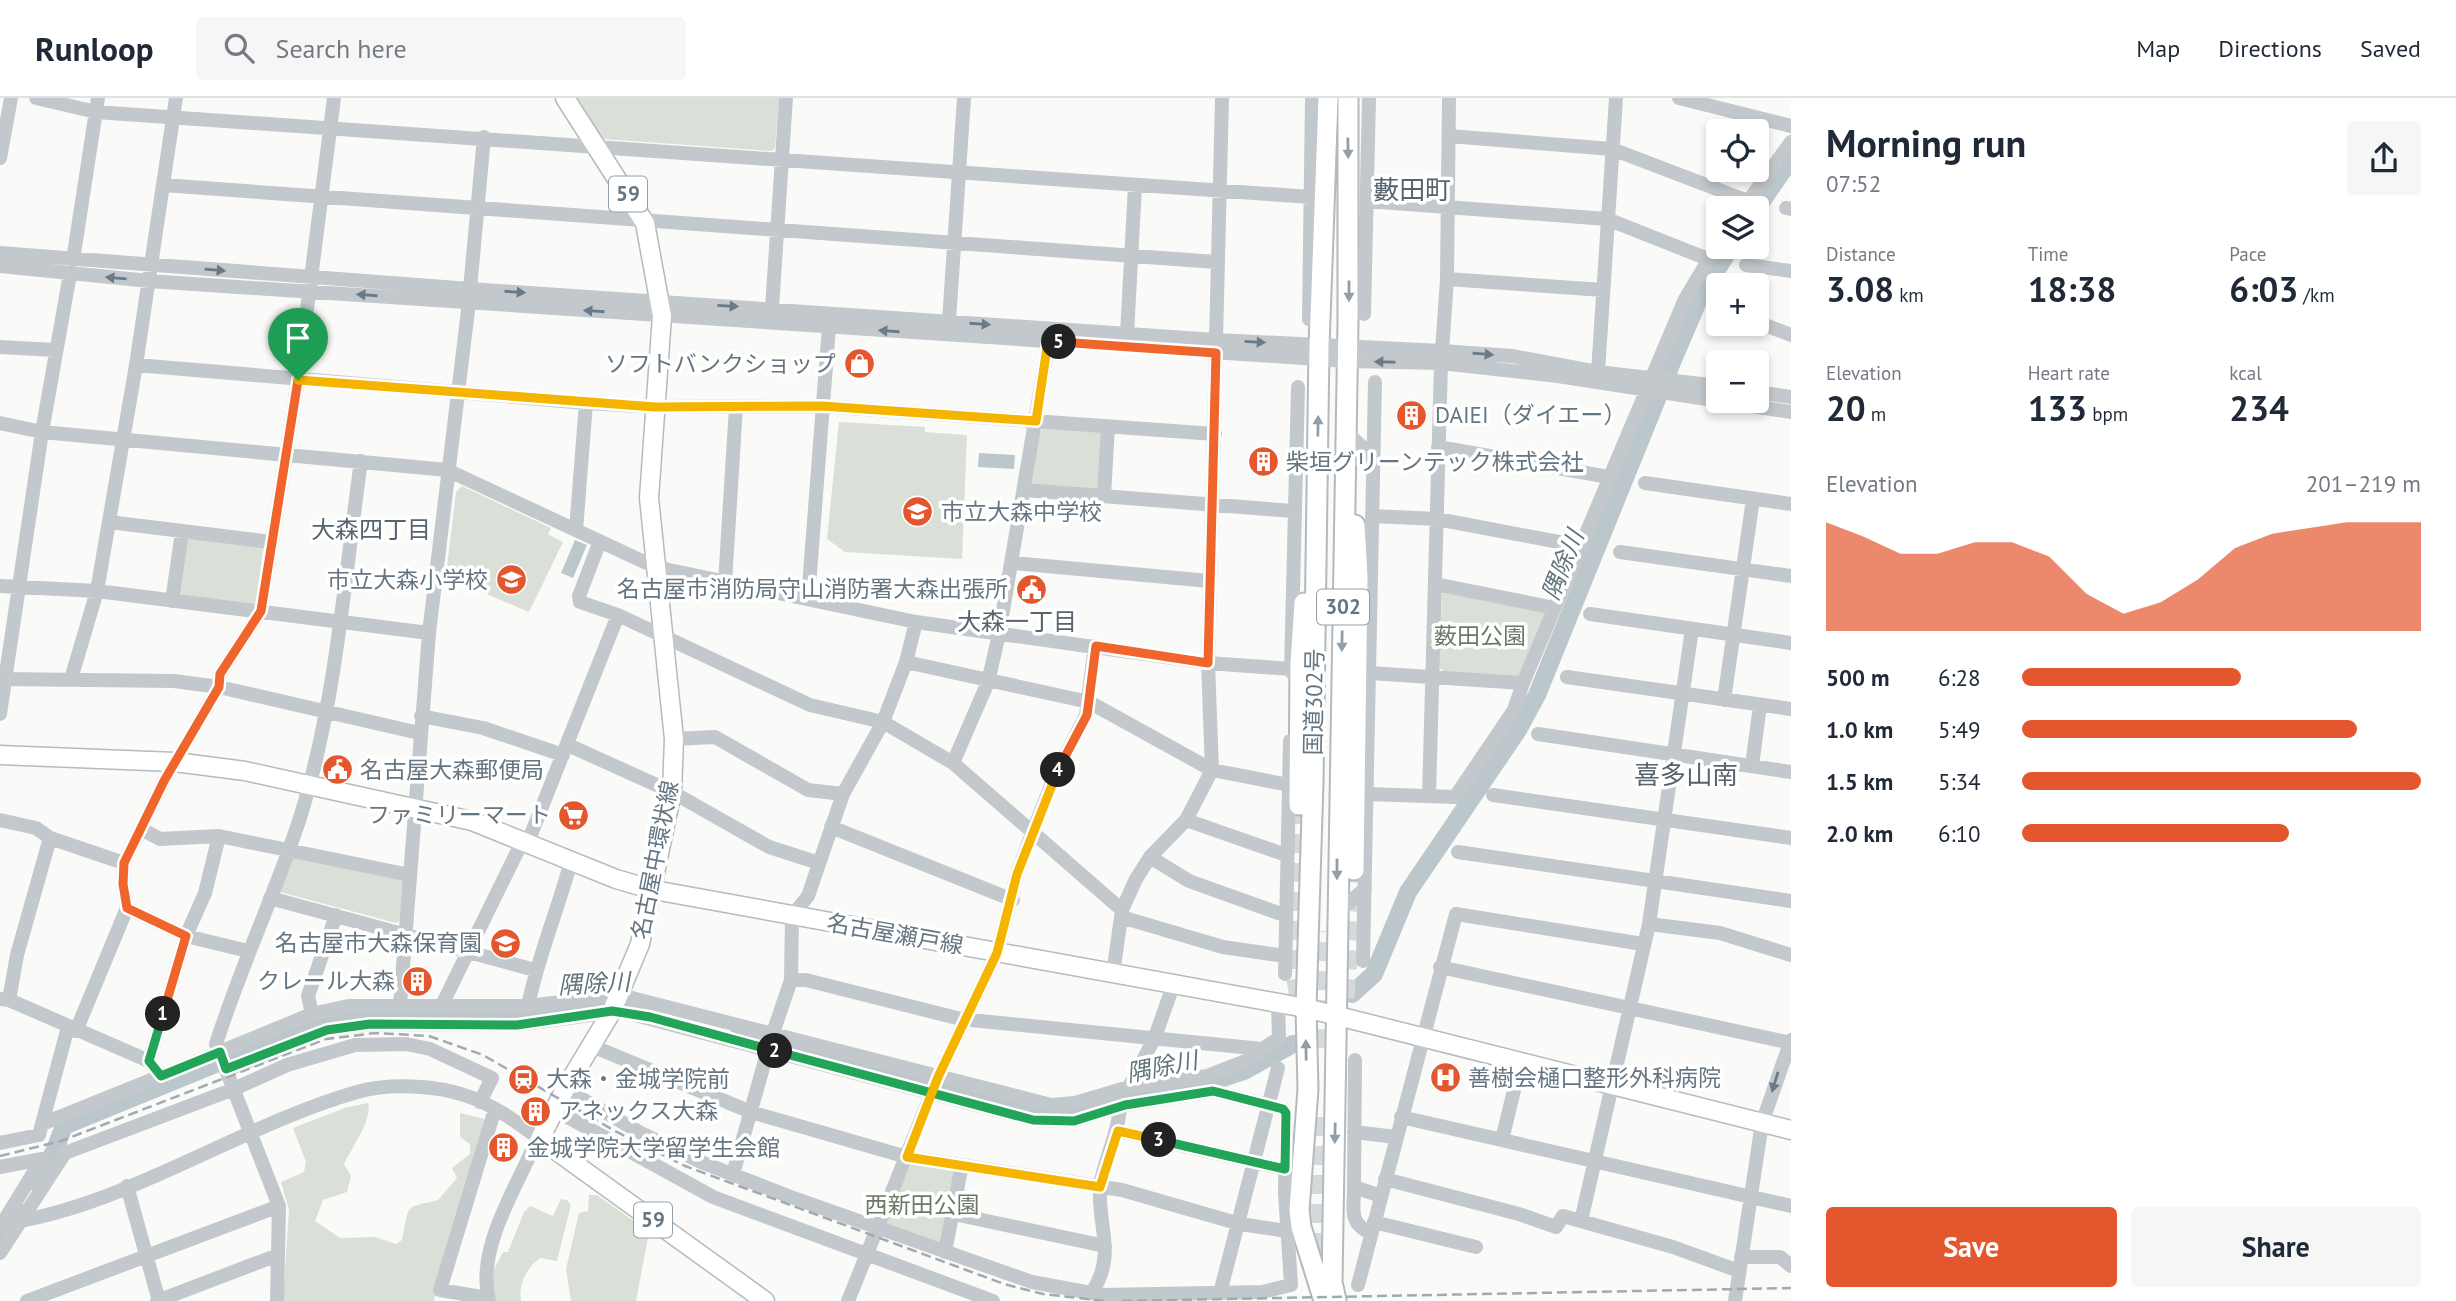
<!DOCTYPE html>
<html lang="en">
<head>
<meta charset="utf-8">
<style>
  :root { --surface:#fff; --page:#f6f6f7; --text:#1f2937; --muted:#747a83; --line:#e0e1e3; --accent:#e4572e }
  body { margin:0; font-family:"PT Sans","Noto Sans JP",sans-serif; background:var(--page); color:var(--text); height:100vh; display:flex; flex-direction:column; font-size:26px; white-space:nowrap }
  * { box-sizing:border-box; margin:0 }
  p { font-size:23px; color:var(--muted) }
  .icon { flex:none; width:38px; height:38px; fill:none; stroke:currentColor; stroke-width:2; stroke-linecap:round; stroke-linejoin:round }
  .map { position:relative; flex:1; overflow:hidden }
  .side { display:flex; flex-direction:column; background:var(--surface); width:665px }
  .side>* { flex:none }
  .fabs { position:absolute; left:1706px; top:21px; display:grid; gap:14px }
  .fabs a { display:grid; place-items:center; width:63px; height:63px; border-radius:7px; background:var(--surface); box-shadow:0 4px 10px #0003; font-size:35px }
  .pin { position:absolute; display:grid; place-items:center; width:60px; height:60px; color:#fff; margin:-72px -30px; border-radius:50% 50% 50% 0; rotate:-45deg; box-shadow:0 0 7px #0007 }
  .pin .icon { rotate:45deg }
  .km { position:absolute; width:35px; height:35px; margin:-18px; border-radius:50%; background:#222; color:#fff; font-size:19px; line-height:35px; text-align:center }
  .round { display:grid; place-items:center; flex:none; width:74px; height:74px; border-radius:7px; background:var(--page) }
  .summary { display:flex; align-items:center; justify-content:space-between; height:119px; padding:0 35px }
  h1 { font-size:38px; font-weight:700; line-height:52px }
  .figures { display:grid; grid-template-columns:repeat(3,1fr); gap:10px; height:119px; padding:7px 35px }
  .figures div { display:grid; align-content:center }
  .figures b { font-size:35px; font-weight:700 }
  .figures small { font-size:19px; font-weight:400 }
  .figures p { font-size:19px }
  .chart { height:196px; padding:14px 35px }
  .chart p { display:flex; justify-content:space-between }
  .chart svg { width:100%; height:126px; margin-top:7px; fill:var(--accent); opacity:.7 }
  .button { display:flex; gap:14px; margin-top:auto; padding:14px 35px }
  .button a { flex:1; height:80px; border-radius:7px; background:var(--accent); color:#fff; font-size:28px; font-weight:700; line-height:80px; text-align:center }
  .button a+a { background:var(--page); color:var(--text) }
  ul { padding:0 35px; list-style:none; font-size:23px }
  li { display:grid; grid-template-columns:112px 84px 1fr; align-items:center; height:52px }
  li i { height:18px; border-radius:9px; background:var(--accent) }
  header { display:flex; align-items:center; gap:42px; box-sizing:border-box; height:98px; padding:0 35px; background:var(--surface); border-bottom:2px solid var(--line) }
  header strong { font-size:33px }
  nav { display:flex; gap:38px; margin-inline-start:auto; font-size:24px }
  .search { width:490px; height:63px; background:var(--page); display:flex; align-items:center; gap:18px; box-sizing:border-box; padding:0 24px; border-radius:7px; color:var(--muted); font-size:26px }
  main { display:flex; flex:1; min-height:0 }
  .map>svg:first-child { display:block }
</style>
</head>
<body>
<header>
<strong>Runloop</strong>
<div class="search"><svg class="icon" aria-label="search" viewBox="0 0 24 24"><circle cx="10" cy="10" r="6"/><path d="M15 15l6 6"/></svg>Search here</div>
<nav><a>Map</a><a>Directions</a><a>Saved</a></nav>
</header>
<main>
<div class="map">
<svg width="1791" height="1203" viewBox="0 0 1791 1203">
  <rect width="100%" height="100%" fill="#fafaf8"/>
  <path fill="#dadfd7" d="M574,0H779L775,50L772,53L603,41Z
    M839,324L925,329V334L967,337L962,461L845,454L827,441Z
    M1044,330L1101,334L1100,393L1034,388L1031,383L1039,334Z
    M462,388L551,430L548,436L563,444L529,514L456,483L458,471L447,469L456,394Z
    M182,440L261,448L263,451L256,505L253,508L177,499Z
    M1446,492L1544,513L1546,517L1520,578L1443,573L1439,569L1442,496Z
    M289,758L404,781L400,822L396,825L280,794Z
    M368,1005C373,1021 351,1051 344,1066L351,1078L347,1094L323,1102L315,1123L340,1140L375,1139L396,1146L402,1142C410,1104 403,1111 438,1102L457,1080L452,1070L470,1056V1046L460,1039V1015L485,1021L434,1203H283L289,1112L281,1084L304,1074L306,1064L293,1030L345,1010Z
    M912,1064L955,1071L942,1145L887,1127L885,1123Z
    M589,1097H597L649,1134L636,1203H571L566,1171L579,1115L588,1113Z
    M561,1101L567,1102L571,1107L557,1163L540,1160C527,1169 518,1187 521,1203H493L490,1179L503,1154H508L524,1114L530,1108L553,1118Z"/>
  <path fill="#bbc7cb" d="M979,355L1015,357L1014,371L978,369Z
    M575,442L587,447L573,480L561,475Z"/>
  <g fill="none" stroke-linecap="round" stroke-linejoin="round">
    <path stroke="#bbc7cb" stroke-width="18" d="M1757,110L1791,61
      M1352,896L1374,876L1408,794L1518,632L1537,597L1672,264L1700,199L1731,149
      M740,934L1047,1015L1081,1011L1154,993L1202,987L1244,973L1293,946
      M36,1084L54,1054L64,1028L245,954L344,922L414,916L512,918L609,905L652,910
      M0,1140L17,1113"/>
    <path stroke="#d5d9db" stroke-width="19" stroke-dasharray="19 10" stroke-linecap="butt" d="M1299,707L1295,875L1301,912
      M1345,900L1354,772
      M1315,950L1318,833
      M1314,1019V1160"/>
    <defs>
      <path id="major" d="M565,0L645,125L662,218L649,400L674,641L672,694L640,846L612,913L565,991L540,1041L765,1203
        M0,657L175,664L245,673L472,723L616,781L654,792L1306,910L1791,1032"/>
      <path id="highway" d="M1299,707L1300,565L1304,505
        M1354,772L1358,479L1355,427
        M1336,1202L1332,1184L1348,224V0
        M1324,1203L1301,1129L1299,1112L1308,991L1306,910L1313,684L1319,248L1328,0"/>
    </defs>
    <use href="#major" stroke="#b5babe" stroke-width="21"/>
    <use href="#highway" stroke="#b4b9bd" stroke-width="23"/>
    <path stroke="#c3c8cc" stroke-width="14" d="M36,0L96,14L1311,99
      M1679,0L1791,28
      M1449,38L1612,51L1748,103
      M0,60L11,0
      M163,87L1216,164
      M1367,103L1607,121L1708,161
      M1744,109L1791,44
      M1786,110L1791,111
      M0,155L470,191L1216,242L1442,253L1512,258L1598,274L1718,288
      M73,162L98,0
      M1746,167L1791,173
      M0,168L149,183L1347,263L1441,265L1558,278L1791,314
      M1447,181L1603,192
      M470,191L484,39
      M772,210L786,0
      M1364,216L1369,0
      M1309,221L1312,0
      M949,223L964,0
      M1757,224L1791,237
      M1127,236L1135,88
      M1216,242L1222,0
      M0,249L56,252
      M1442,253L1447,181L1449,0
      M136,267L586,305L655,309L822,308L1215,336
      M1598,274L1616,0
      M1757,294L1791,299
      M0,325L42,334L447,372L655,469L916,524L1208,565L1291,571
      M1347,335L1374,360
      M1438,349L1609,379
      M1645,385L1791,406
      M1025,392L1293,413
      M1104,398L1108,328
      M1372,418L1437,421L1580,448
      M109,424L271,444
      M576,432L586,305
      M600,443L579,498L580,504L618,517
      M1620,454L1791,478
      M1013,465L1209,483
      M725,485L736,309
      M1435,486L1555,510
      M0,488L97,493L429,535
      M808,501L829,229
      M172,503L182,434
      M1590,516L1791,545
      M906,564L1089,604L1212,672L1289,687
      M1291,574L1298,289
      M1369,575L1523,585L1685,201L1718,146
      M1567,579L1791,611
      M0,581L174,583L219,589L419,635
      M71,581L97,493L136,267L176,0
      M1724,602L1753,401
      M0,616L42,334L70,176
      M421,618L483,630L563,657
      M1538,636L1791,674
      M674,641L715,639L808,692L843,696
      M568,647L672,694L769,749L819,765
      M953,665L988,584L999,536L1050,235
      M1752,668L1760,607
      M1367,696L1455,699L1514,612L1523,585
      M1493,697L1791,740
      M1429,698L1441,265
      M0,722L36,730L50,740L124,765
      M1186,722L1286,757
      M831,729L1013,802
      M141,731L160,741L219,738L410,777
      M528,744L618,517L810,607L883,624L953,665L1122,812
      M1458,754L1791,803
      M1150,759L1189,783L1284,817
      M270,800L535,872
      M127,810L186,838L248,853
      M1337,814L1365,791
      M1121,819L1223,849L1285,858
      M1649,826L1720,835L1791,857
      M1363,863L1375,284
      M1440,869L1791,945
      M1113,876L1122,812L1136,781L1150,759L1186,722L1212,672L1208,565L1216,255
      M1285,876L1290,643
      M791,882H806L961,921L1262,951
      M0,901L9,902L149,963L161,978L312,916L348,908H528L620,897L1051,1007L1075,1005L1129,989L1207,978L1243,964L1279,940L1278,905
      M9,902L17,857L50,740
      M400,907L429,535L469,204
      M528,908C538,858 558,812 571,763
      M441,909L523,742
      M312,916L308,898L336,817
      M76,933L127,810L123,786L124,765L164,683L219,589L220,576L261,513L298,282L334,0
      M773,935L791,882L792,818L808,798L843,696L883,624L906,564L916,524
      M592,948L751,1014L907,1059L1122,1092L1240,1126L1287,1133
      M1355,962L1354,1089L1381,1098
      M149,963L186,838L205,795L219,738
      M226,972L327,932L371,926L517,927L620,913L1033,1022L1074,1023L1125,1007L1213,993L1283,1011L1286,1015L1285,1095L1291,1187L1262,1194L1102,1197L1032,1184L788,1098L701,1064L641,1035L565,991
      M1129,989L1155,939L1174,885
      M555,1012L713,1099L993,1203
      M1401,1019L1791,1108
      M42,1026L161,978
      M1118,1033L1285,1071
      M1354,1034L1396,1039
      M1502,1042L1521,963
      M0,1045L39,1037L68,929
      M0,1069L42,1061L2,1126
      M733,1076L768,952
      M1385,1081L1519,1116L1556,1129L1563,1118L1673,1149L1739,1173
      M127,1088L159,1203
      M1354,1089C1354,1111 1348,1125 1371,1135
      M954,1116L1105,1148
      M1581,1123L1649,826L1692,531
      M1374,1124L1476,1149
      M0,1126C122,1111 238,1028 357,994C390,985 436,987 467,998C494,1007 518,1025 540,1041L534,1048C514,1094 476,1152 489,1203
      M945,1154L962,1067
      M0,1155L65,1055L234,991L287,967L355,947L406,946L430,951L492,980L480,1004
      M1741,1159H1780L1791,1168
      M1358,1187L1456,816L1643,846
      M1093,1193C1116,1155 1098,1130 1100,1091C1102,1065 1118,1039 1120,1010
      M1220,1195L1278,970
      M488,1200L440,1192L495,1011
      M27,1203L279,1108
      M157,1203L278,1157
      M277,1203L279,1108L216,946C240,870 274,799 299,723C336,607 344,483 361,363
      M848,1203L938,979L997,855L1017,776L1033,733L1054,680L1086,617L1095,548
      M1735,1203L1762,1025L1791,942"/>
    <use href="#major" stroke="#fff" stroke-width="18"/>
    <use href="#highway" stroke="#fff" stroke-width="19"/>
    <path stroke="#a2aab0" stroke-width="2.5" stroke-dasharray="10 5" stroke-linecap="butt" d="M0,1058L61,1043L326,941L376,935L429,938L483,957L615,1033L685,1068L1004,1186L1043,1196L1105,1203
      M1122,1203L1791,1190"/>
  </g>
  <defs><path id="oneway-solid" d="M-6-.8H1V-3.2L6.5 0L1 3.2V.8H-6Z" transform="scale(1.75)"/></defs>
  <g fill="#939fa8">
    <use href="#oneway-solid" transform="translate(1348 50) rotate(89)"/>
    <use href="#oneway-solid" transform="translate(1349 193) rotate(90)"/>
    <use href="#oneway-solid" transform="translate(1318 328) rotate(-89)"/>
    <use href="#oneway-solid" transform="translate(1342 543) rotate(91)"/>
    <use href="#oneway-solid" transform="translate(1337 771) rotate(90)"/>
    <use href="#oneway-solid" transform="translate(1306 952) rotate(-91)"/>
    <use href="#oneway-solid" transform="translate(1335 1035) rotate(91)"/>
  </g>
  <g fill="#6a7a87">
    <use href="#oneway-solid" transform="translate(215 172) rotate(5)"/>
    <use href="#oneway-solid" transform="translate(116 180) rotate(-175)"/>
    <use href="#oneway-solid" transform="translate(515 194) rotate(4)"/>
    <use href="#oneway-solid" transform="translate(367 197) rotate(-176)"/>
    <use href="#oneway-solid" transform="translate(728 208) rotate(3)"/>
    <use href="#oneway-solid" transform="translate(594 213) rotate(-176)"/>
    <use href="#oneway-solid" transform="translate(980 226) rotate(4)"/>
    <use href="#oneway-solid" transform="translate(889 233) rotate(-176)"/>
    <use href="#oneway-solid" transform="translate(1255 244) rotate(3)"/>
    <use href="#oneway-solid" transform="translate(1483 256) rotate(5)"/>
    <use href="#oneway-solid" transform="translate(1385 264) rotate(-179)"/>
    <use href="#oneway-solid" transform="translate(1775 984) rotate(107)"/>
  </g>
  <g fill="none" stroke-linecap="round" stroke-linejoin="round">
    <defs>
      <path id="split-1" d="M163,916L186,838L127,810L123,786L124,765L164,683L219,589L220,576L261,513L298,282"/>
      <path id="split-2" d="M163,916L149,963L161,978L220,954L226,971L327,932L370,926L517,927L612,913L650,919L775,953"/>
      <path id="split-3" d="M775,953L1033,1022L1074,1023L1125,1007L1213,993L1283,1011L1286,1015L1285,1071L1159,1042"/>
      <path id="split-4" d="M1058,672L1017,776L997,855L938,979L907,1059L1100,1089L1118,1033L1159,1042"/>
      <path id="split-5" d="M1058,672L1087,617L1096,548L1208,565L1216,255L1059,244"/>
      <path id="split-6" d="M298,282L655,309L822,308L1036,323L1048,243L1059,244"/>
    </defs>
    <use href="#split-1" stroke="#fff" stroke-width="14"/>
    <use href="#split-2" stroke="#fff" stroke-width="14"/>
    <use href="#split-3" stroke="#fff" stroke-width="14"/>
    <use href="#split-4" stroke="#fff" stroke-width="14"/>
    <use href="#split-5" stroke="#fff" stroke-width="14"/>
    <use href="#split-6" stroke="#fff" stroke-width="14"/>
    <use href="#split-1" stroke="#f0652b" stroke-width="9"/>
    <use href="#split-2" stroke="#22a559" stroke-width="9"/>
    <use href="#split-3" stroke="#22a559" stroke-width="9"/>
    <use href="#split-4" stroke="#f5b400" stroke-width="9"/>
    <use href="#split-5" stroke="#f0652b" stroke-width="9"/>
    <use href="#split-6" stroke="#f5b400" stroke-width="9"/>
  </g>
  <defs>
    <symbol id="shop-disc" viewBox="-11 -11 22 22"><circle r="9.5" fill="#e4572e" stroke="#fff"/><path d="M-5-2.5h2.3a2.7 3.5 0 0 1 5.4 0H5L5.5 6h-11ZM-1.5-2.5h3a1.5 2.3 0 0 0-3 0Z" fill="#fff"/></symbol>
    <symbol id="building-disc" viewBox="-11 -11 22 22"><circle r="9.5" fill="#e4572e" stroke="#fff"/><path d="M-4-6H4V6H1V3H-1V6H-4ZM-2.5-4.3h1.7v1.8h-1.7ZM.8-4.3h1.7v1.8H.8ZM-2.5-1h1.7V.8h-1.7ZM.8-1h1.7V.8H.8Z" fill="#fff"/></symbol>
    <symbol id="school-disc" viewBox="-11 -11 22 22"><circle r="9.5" fill="#e4572e" stroke="#fff"/><path d="M0-5L7-2L0 1L-7-2ZM-4 1L0 2.5L4 1V4Q0 6-4 4Z" fill="#fff"/></symbol>
    <symbol id="civic-disc" viewBox="-11 -11 22 22"><circle r="9.5" fill="#e4572e" stroke="#fff"/><path d="M-.6-6.5H3V-4.5H.6V-3L4-1V1h2V6H-6V1h2V-1L-.6-3ZM-1.2 2.5V6h2.4V2.5Z" fill="#fff"/></symbol>
    <symbol id="supermarket-disc" viewBox="-11 -11 22 22"><circle r="9.5" fill="#e4572e" stroke="#fff"/><path d="M-6-5.5h2.5l.6 2H6L4.5 2H-2.5L-4.4-4H-6ZM-1.5 3.2a1.3 1.3 0 1 0 .1 0ZM3 3.2a1.3 1.3 0 1 0 .1 0Z" fill="#fff"/></symbol>
    <symbol id="hospital-disc" viewBox="-11 -11 22 22"><circle r="9.5" fill="#e4572e" stroke="#fff"/><path d="M-5-5h3v3.5h4V-5h3V5h-3V1.5h-4V5h-3Z" fill="#fff"/></symbol>
    <symbol id="station-disc" viewBox="-11 -11 22 22"><circle r="9.5" fill="#e4572e" stroke="#fff"/><path d="M-3-6H3Q5-6 5-4V2Q5 4 3 4L4.5 6H3L1.5 4h-3L-3 6H-4.5L-3 4Q-5 4-5 2V-4Q-5-6-3-6ZM-3.5-4v3h7v-3ZM-3.5 1v1.5H-2V1ZM2 1v1.5H3.5V1Z" fill="#fff"/></symbol>
  </defs>
  <g fill-rule="evenodd">
    <use href="#shop-disc" x="842" y="248" width="35" height="35"/>
    <use href="#building-disc" x="1394" y="300" width="35" height="35"/>
    <use href="#building-disc" x="1246" y="346" width="35" height="35"/>
    <use href="#school-disc" x="900" y="396" width="35" height="35"/>
    <use href="#school-disc" x="494" y="464" width="35" height="35"/>
    <use href="#civic-disc" x="1014" y="474" width="35" height="35"/>
    <use href="#civic-disc" x="320" y="654" width="35" height="35"/>
    <use href="#supermarket-disc" x="556" y="700" width="35" height="35"/>
    <use href="#school-disc" x="488" y="828" width="35" height="35"/>
    <use href="#building-disc" x="400" y="866" width="35" height="35"/>
    <use href="#hospital-disc" x="1428" y="962" width="35" height="35"/>
    <use href="#station-disc" x="506" y="964" width="35" height="35"/>
    <use href="#building-disc" x="518" y="996" width="35" height="35"/>
    <use href="#building-disc" x="486" y="1032" width="35" height="35"/>
  </g>
  <g text-anchor="middle" stroke-width="7" stroke-linejoin="round" paint-order="stroke">
    <g fill="#fff" stroke="#939fa8" stroke-width="2">
      <rect x="609" y="78.5" width="38" height="35" rx="5"/>
      <rect x="1317" y="491.5" width="52" height="35" rx="5"/>
      <rect x="634" y="1104.5" width="38" height="35" rx="5"/>
    </g>
    <g font-size="21" font-weight="bold" fill="#657683">
      <text x="628" y="103">59</text>
      <text x="1343" y="516">302</text>
      <text x="653" y="1129">59</text>
    </g>
    <g font-size="23" fill="#657683" stroke="#fff" text-anchor="start">
      <text x="836" y="274" text-anchor="end">ソフトバンクショップ</text>
      <text x="1435" y="325">DAIEI（ダイエー）</text>
      <text x="1286" y="372">柴垣グリーンテック株式会社</text>
      <text x="941" y="422">市立大森中学校</text>
      <text x="488" y="490" text-anchor="end">市立大森小学校</text>
      <text x="1008" y="499" text-anchor="end">名古屋市消防局守山消防署大森出張所</text>
      <text x="360" y="680">名古屋大森郵便局</text>
      <text x="551" y="725" text-anchor="end">ファミリーマート</text>
      <text x="482" y="853" text-anchor="end">名古屋市大森保育園</text>
      <text x="395" y="891" text-anchor="end">クレール大森</text>
      <text x="1468" y="988">善樹会樋口整形外科病院</text>
      <text x="546" y="989">大森・金城学院前</text>
      <text x="558" y="1021">アネックス大森</text>
      <text x="527" y="1058">金城学院大学留学生会館</text>
    </g>
    <g font-size="23" fill="#687a64" stroke="#fff">
      <text x="1480" y="546">薮田公園</text>
      <text x="922" y="1115">西新田公園</text>
    </g>
    <g font-size="23" fill="#657683" stroke="#fff">
      <text transform="translate(1314 604) rotate(-89)" y="8">国道302号</text>
      <text transform="translate(655 762) rotate(-79)" y="8">名古屋中環状線</text>
      <text transform="translate(895 836) rotate(10)" y="8">名古屋瀬戸線</text>
    </g>
    <g font-size="24" fill="#57646e" stroke="#fff">
      <text x="371" y="440">大森四丁目</text>
      <text x="1017" y="532">大森一丁目</text>
    </g>
    <g font-size="24" font-style="italic" fill="#60757c" stroke="#fff">
      <text transform="translate(1563 467) rotate(-68)" y="8">隅除川</text>
      <text transform="translate(594 886) rotate(-3)" y="8">隅除川</text>
      <text transform="translate(1162 969) rotate(-11)" y="8">隅除川</text>
    </g>
    <g font-size="26" fill="#57646e" stroke="#fff">
      <text x="1412" y="101">藪田町</text>
      <text x="1686" y="686">喜多山南</text>
    </g>
  </g>
</svg>
<div class="fabs">
<a><svg class="icon" aria-label="locate" viewBox="0 0 24 24"><circle cx="12" cy="12" r="6"/><path d="M12 2v4M12 18v4M2 12h4M18 12h4"/></svg></a>
<a><svg class="icon" aria-label="layers" viewBox="0 0 24 24"><path d="M12 4l9 5-9 5-9-5zM3 14l9 5 9-5"/></svg></a>
<a>+</a>
<a>−</a>
</div>
<div class="pin" style="left:298px;top:282px;background:#1e9e55"><svg class="icon" aria-label="arrive" viewBox="0 0 24 24"><path d="M6 21V4h12l-3 4 3 4H6"/></svg></div>
<b class="km" style="left:163px;top:916px">1</b>
<b class="km" style="left:775px;top:953px">2</b>
<b class="km" style="left:1159px;top:1042px">3</b>
<b class="km" style="left:1058px;top:672px">4</b>
<b class="km" style="left:1059px;top:244px">5</b>
</div>
<section class="side">
<div class="summary"><div><h1>Morning run</h1><p>07:52</p></div><a class="round"><svg class="icon" aria-label="share" viewBox="0 0 24 24"><path d="M12 15V3M7 8l5-5 5 5M5 13v7h14v-7"/></svg></a></div>
<div class="figures">
<div><p>Distance</p><b>3.08<small> km</small></b></div>
<div><p>Time</p><b>18:38</b></div>
<div><p>Pace</p><b>6:03<small> /km</small></b></div>
</div>
<div class="figures">
<div><p>Elevation</p><b>20<small> m</small></b></div>
<div><p>Heart rate</p><b>133<small> bpm</small></b></div>
<div><p>kcal</p><b>234</b></div>
</div>
<div class="chart"><p><span>Elevation</span>201–219 m</p>
<svg viewBox="0 0 160 44" preserveAspectRatio="none"><path d="M0 44V6L10 11L20 17L30 17L40 13L50 13L60 18L70 31L80 38L90 34L100 26L110 15L120 10L130 8L140 6L150 6L160 6V44z"/></svg>
</div>
<ul>
<li><b>500 m</b>6:28<i style="width:55%"></i></li>
<li><b>1.0 km</b>5:49<i style="width:84%"></i></li>
<li><b>1.5 km</b>5:34<i style="width:100%"></i></li>
<li><b>2.0 km</b>6:10<i style="width:67%"></i></li>
</ul>
<div class="button"><a>Save</a><a>Share</a></div>
</section>
</main>
</body>
</html>
